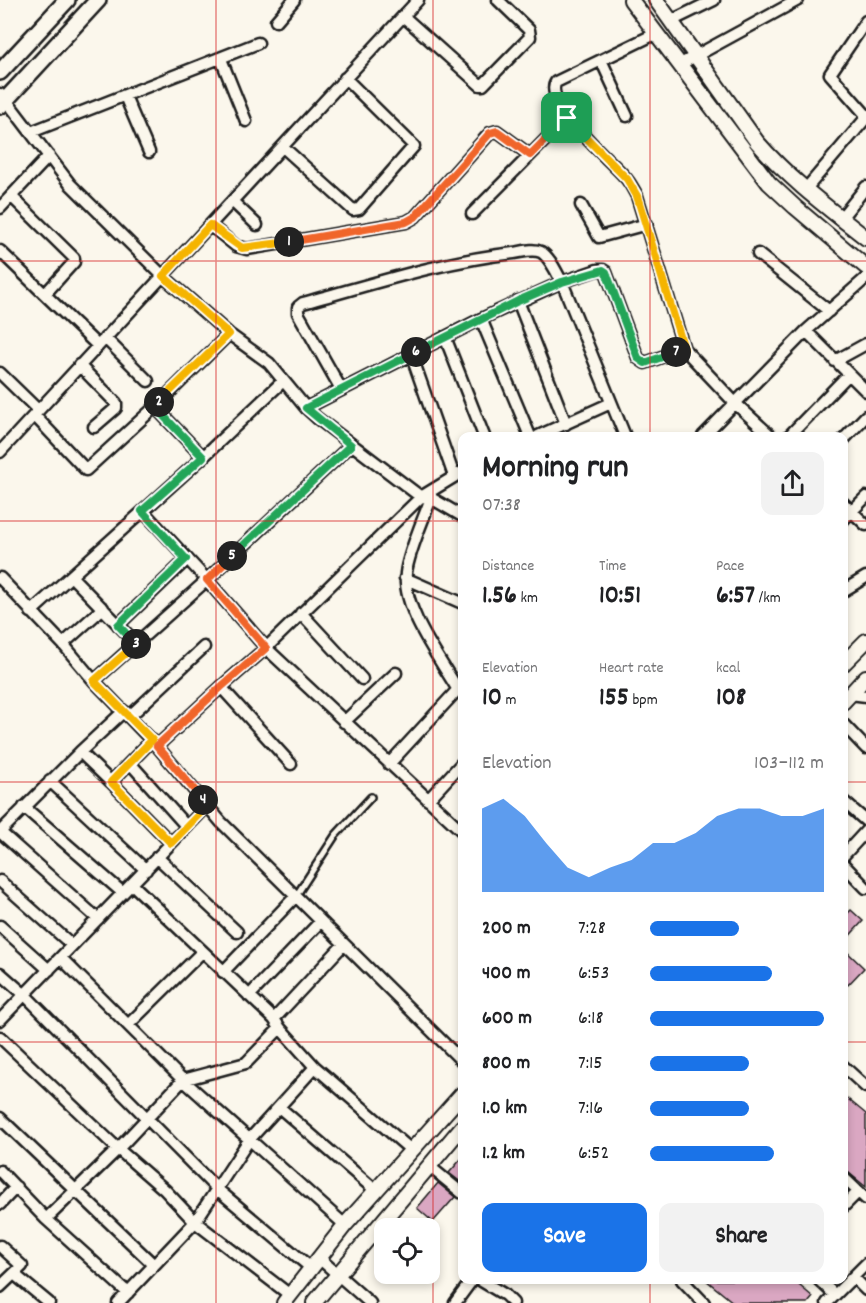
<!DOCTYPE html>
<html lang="en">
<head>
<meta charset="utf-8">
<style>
  :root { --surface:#fff; --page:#f2f2f2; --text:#202124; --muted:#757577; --accent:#1a73e8 }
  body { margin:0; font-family:Dekko,sans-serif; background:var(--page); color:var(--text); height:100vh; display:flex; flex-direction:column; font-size:22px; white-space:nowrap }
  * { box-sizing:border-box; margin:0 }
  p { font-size:20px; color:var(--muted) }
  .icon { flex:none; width:33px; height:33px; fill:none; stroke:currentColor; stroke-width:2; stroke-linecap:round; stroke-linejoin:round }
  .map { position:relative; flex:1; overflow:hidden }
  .drawer { position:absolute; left:458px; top:432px; width:390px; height:852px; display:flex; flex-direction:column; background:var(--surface); border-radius:12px; box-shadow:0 3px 9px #0003 }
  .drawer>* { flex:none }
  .tools { position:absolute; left:374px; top:1218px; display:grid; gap:12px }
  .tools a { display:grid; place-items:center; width:66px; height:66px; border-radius:12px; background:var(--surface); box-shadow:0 3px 9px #0003; font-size:30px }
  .pin { position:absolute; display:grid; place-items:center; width:51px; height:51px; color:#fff; margin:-26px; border-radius:12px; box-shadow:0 3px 9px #0006 }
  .km { position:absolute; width:30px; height:30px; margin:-15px; border-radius:50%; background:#222; color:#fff; font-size:16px; line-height:30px; text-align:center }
  .round { display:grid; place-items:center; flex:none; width:63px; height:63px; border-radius:12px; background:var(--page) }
  .headline { display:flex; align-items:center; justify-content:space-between; height:102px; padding:0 24px }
  h1 { font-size:33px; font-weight:700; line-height:45px }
  .stats { display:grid; grid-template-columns:repeat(3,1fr); gap:9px; height:102px; padding:6px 24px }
  .stats div { display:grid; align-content:center }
  .stats b { font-size:26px; font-weight:700 }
  .stats small { font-size:16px; font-weight:400 }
  .stats p { font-size:16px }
  .chart { height:168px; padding:12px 24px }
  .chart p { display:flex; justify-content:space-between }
  .chart svg { width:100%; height:108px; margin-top:6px; fill:var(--accent); opacity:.7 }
  .cta { display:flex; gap:12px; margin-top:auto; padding:12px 24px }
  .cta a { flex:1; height:69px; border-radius:12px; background:var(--accent); color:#fff; font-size:24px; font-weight:700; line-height:69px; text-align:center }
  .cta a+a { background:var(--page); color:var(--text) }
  ul { padding:0 24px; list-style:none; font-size:20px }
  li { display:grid; grid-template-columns:96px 72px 1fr; align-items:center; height:45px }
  li i { height:15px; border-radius:8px; background:var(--accent) }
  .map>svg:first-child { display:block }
</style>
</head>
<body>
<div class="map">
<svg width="866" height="1303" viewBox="0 0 866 1303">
  <rect width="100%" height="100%" fill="#fbf7ec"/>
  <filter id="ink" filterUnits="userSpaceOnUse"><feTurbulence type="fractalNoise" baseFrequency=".0167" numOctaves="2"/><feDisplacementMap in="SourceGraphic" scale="12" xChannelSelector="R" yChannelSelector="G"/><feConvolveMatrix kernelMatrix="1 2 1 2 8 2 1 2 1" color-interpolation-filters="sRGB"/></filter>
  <g filter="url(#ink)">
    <path fill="#daa7c2" stroke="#1c1c1c" stroke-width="1.5" d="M851,910L863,921L843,943V918Z
      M843,948L864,968L848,985L843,980Z
      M843,1095L866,1114V1187L843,1168Z
      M462,1158V1183L449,1173Z
      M438,1183L455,1197L433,1222L417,1208Z
      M706,1280H793L813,1297L808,1303H734Z"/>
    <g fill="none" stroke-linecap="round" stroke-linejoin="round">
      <defs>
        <path id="service" d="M296,896L335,836L371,797"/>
        <path id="minor" d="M403,16L480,85H483L530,37L529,30L498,0
          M276,21L294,0
          M671,21L714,0
          M866,21L830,74L866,115
          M655,34L556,82C542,102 611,161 624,176C630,182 633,189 637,196L684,349L736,404L771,436
          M221,59L246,121
          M601,60L627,116
          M679,65L798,0
          M0,94L6,100L70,184L163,276L229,334L269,363L306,408L317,418L421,497L431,498L462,516
          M125,96L149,152
          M31,132L258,43
          M283,147L353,210L359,209L414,146L345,78
          M805,190L866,118
          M11,196L74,258V262L45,294
          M232,201L257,225
          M581,205L599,237L647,224
          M0,208L49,156
          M472,214L567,118
          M841,218L866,187
          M210,225L236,246L247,249L406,222L415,217L490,133L497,131L530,155
          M0,251L98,346
          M758,254L829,311
          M518,301L566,424
          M481,319L530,436
          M806,331L866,391
          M445,337L484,436
          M105,338L148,381
          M411,354L454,476
          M835,361L866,344
          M79,365L116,403V408L94,427
          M0,373L38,410
          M341,389L298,313V307L303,303C373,284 442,261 514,253C522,252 533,248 541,252C550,257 557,274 562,282L597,270H603L606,272L638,358L645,363L684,349
          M155,407L229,334
          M306,408L481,319L562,282L625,436
          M34,415L86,470L155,407L203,457
          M538,436L611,403
          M703,436L806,331L866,278
          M789,436L849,374
          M843,440L866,416
          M0,452L418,0
          M431,498C424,518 408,553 406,573C402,609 440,659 458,690
          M843,503L866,525
          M143,511L207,580L266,648L462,831
          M843,520L866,497
          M71,576L137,644
          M0,578L63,644L94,681L157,746L221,822L462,1061
          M405,578L462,603
          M843,591L866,577
          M31,612L203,457L283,381
          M301,613L362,679
          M118,625L187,559
          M63,644L103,608
          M94,681L207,580L351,445
          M221,687L291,764
          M850,694L866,696
          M124,711L80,752L111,782L152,740
          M130,716L204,647
          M344,722L396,673
          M843,724L866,748
          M157,746L221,687L266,648L421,497L462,472
          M130,763L187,827
          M389,764L462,685
          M50,781L146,870
          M111,782L171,843
          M428,800L462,763
          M843,801L866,821
          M24,807L123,893
          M0,832L98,919
          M0,832L80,752
          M843,856L866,831
          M157,857L237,932
          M843,864L866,888
          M0,881L72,945
          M132,884L274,1019L344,944
          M0,926L49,970
          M61,958L183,1080L345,1225
          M223,972L296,896
          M0,973L25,995L217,1189L311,1268
          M249,996L321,921
          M0,1020L208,805
          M128,1025L202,952
          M0,1037L118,1149L165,1190L195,1222L290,1295
          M843,1066L866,1087
          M315,1067L411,1150
          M279,1107L375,1190
          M0,1118L154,1265
          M429,1166L462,1193
          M0,1171L46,1219L128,1293
          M843,1177L866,1199
          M0,1204L16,1187
          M843,1207L858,1192
          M46,1219L118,1149L183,1080L246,1063L280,1028
          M0,1246L22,1266L0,1287
          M319,1258L370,1303
          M14,1274L49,1303
          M853,1277L866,1290
          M480,1280L505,1295L513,1303
          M682,1280L704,1303
          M819,1280L835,1295
          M118,1303L195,1222L249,1140L315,1067L280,1028L274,1019
          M455,1303L472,1280
          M827,1303L866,1264"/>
        <path id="tertiary" d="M631,0L769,183L795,207L866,267
          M656,0L757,142C789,179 828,208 866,238
          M843,664L866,641
          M843,702L866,677
          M284,1303L345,1225L462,1094
          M314,1303L462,1127"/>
        <path id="secondary" d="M0,72L67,0
          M0,106L98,0"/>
      </defs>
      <use href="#service" stroke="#1c1c1c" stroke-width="10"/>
      <use href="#minor" stroke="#1c1c1c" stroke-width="15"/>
      <use href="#tertiary" stroke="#1c1c1c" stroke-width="18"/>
      <use href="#secondary" stroke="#1c1c1c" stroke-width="20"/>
      <use href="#service" stroke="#fbf7ec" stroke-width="5"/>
      <use href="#minor" stroke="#fbf7ec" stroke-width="10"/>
      <use href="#tertiary" stroke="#fbf7ec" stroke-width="14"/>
      <use href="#secondary" stroke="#fbf7ec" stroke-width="15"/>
    </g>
  </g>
  <g fill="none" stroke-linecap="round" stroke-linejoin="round" filter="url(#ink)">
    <defs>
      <path id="split-1" d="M289,242L406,222L415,217L490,133L497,131L530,155L567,118"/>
      <path id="split-2" d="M159,402L229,334L163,276L210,225L242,248L289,242"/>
      <path id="split-3" d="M136,644L118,625L186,559L142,511L203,457L155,407L159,402"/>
      <path id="split-4" d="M136,644L94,681L152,740L111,782L171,843L208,805L203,800"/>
      <path id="split-5" d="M203,800L157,746L221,687L266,648L207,580L232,556"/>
      <path id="split-6" d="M232,556L351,445L306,408L416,352"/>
      <path id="split-7" d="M416,352L518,301L562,282L603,270L606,272L638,358L645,363L676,352"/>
      <path id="split-8" d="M567,118L627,179L637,196L684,349L676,352"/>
    </defs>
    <use href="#split-1" stroke="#fff" stroke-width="12"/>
    <use href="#split-2" stroke="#fff" stroke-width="12"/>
    <use href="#split-3" stroke="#fff" stroke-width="12"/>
    <use href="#split-4" stroke="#fff" stroke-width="12"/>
    <use href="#split-5" stroke="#fff" stroke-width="12"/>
    <use href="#split-6" stroke="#fff" stroke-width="12"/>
    <use href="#split-7" stroke="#fff" stroke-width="12"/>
    <use href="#split-8" stroke="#fff" stroke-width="12"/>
    <use href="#split-1" stroke="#f0652b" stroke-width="8"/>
    <use href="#split-2" stroke="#f5b400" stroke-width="8"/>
    <use href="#split-3" stroke="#22a559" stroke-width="8"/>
    <use href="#split-4" stroke="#f5b400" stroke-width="8"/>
    <use href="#split-5" stroke="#f0652b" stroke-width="8"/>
    <use href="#split-6" stroke="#22a559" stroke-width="8"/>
    <use href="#split-7" stroke="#22a559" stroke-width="8"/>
    <use href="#split-8" stroke="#f5b400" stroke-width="8"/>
  </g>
  <path fill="none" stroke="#d62828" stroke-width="1.5" stroke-opacity="0.55" d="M216,0V1303M433,0V1303M650,0V436M0,261H866M0,521H462M843,521H866M0,782H462M843,782H866M0,1042H462M843,1042H866M650,1280V1303"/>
</svg>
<div class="tools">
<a><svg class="icon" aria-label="locate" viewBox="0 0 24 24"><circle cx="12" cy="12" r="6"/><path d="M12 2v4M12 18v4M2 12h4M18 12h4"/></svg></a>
</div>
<div class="pin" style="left:567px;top:118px;background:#1e9e55"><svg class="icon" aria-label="arrive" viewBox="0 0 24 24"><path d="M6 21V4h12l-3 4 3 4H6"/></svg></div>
<b class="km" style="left:289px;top:242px">1</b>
<b class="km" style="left:159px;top:402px">2</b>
<b class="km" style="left:136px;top:644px">3</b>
<b class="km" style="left:203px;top:800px">4</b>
<b class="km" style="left:232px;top:556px">5</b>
<b class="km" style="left:416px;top:352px">6</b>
<b class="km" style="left:676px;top:352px">7</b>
<section class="drawer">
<div class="headline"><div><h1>Morning run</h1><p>07:38</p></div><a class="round"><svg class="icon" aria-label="share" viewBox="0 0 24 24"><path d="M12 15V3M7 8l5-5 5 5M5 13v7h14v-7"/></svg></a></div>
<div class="stats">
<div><p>Distance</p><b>1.56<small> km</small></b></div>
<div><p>Time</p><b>10:51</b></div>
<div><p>Pace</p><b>6:57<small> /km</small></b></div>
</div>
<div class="stats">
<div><p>Elevation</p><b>10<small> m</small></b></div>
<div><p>Heart rate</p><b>155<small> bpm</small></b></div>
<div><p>kcal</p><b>108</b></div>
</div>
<div class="chart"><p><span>Elevation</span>103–112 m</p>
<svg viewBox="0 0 160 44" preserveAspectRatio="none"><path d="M0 44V10L10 6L20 13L30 24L40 34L50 38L60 34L70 31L80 24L90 24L100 20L110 13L120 10L130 10L140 13L150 13L160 10V44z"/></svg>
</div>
<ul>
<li><b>200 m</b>7:28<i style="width:51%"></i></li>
<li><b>400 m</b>6:53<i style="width:70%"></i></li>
<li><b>600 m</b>6:18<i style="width:100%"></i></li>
<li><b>800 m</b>7:15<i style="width:57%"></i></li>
<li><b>1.0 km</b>7:16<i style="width:57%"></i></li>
<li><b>1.2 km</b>6:52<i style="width:71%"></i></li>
</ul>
<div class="cta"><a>Save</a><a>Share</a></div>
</section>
</div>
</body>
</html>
